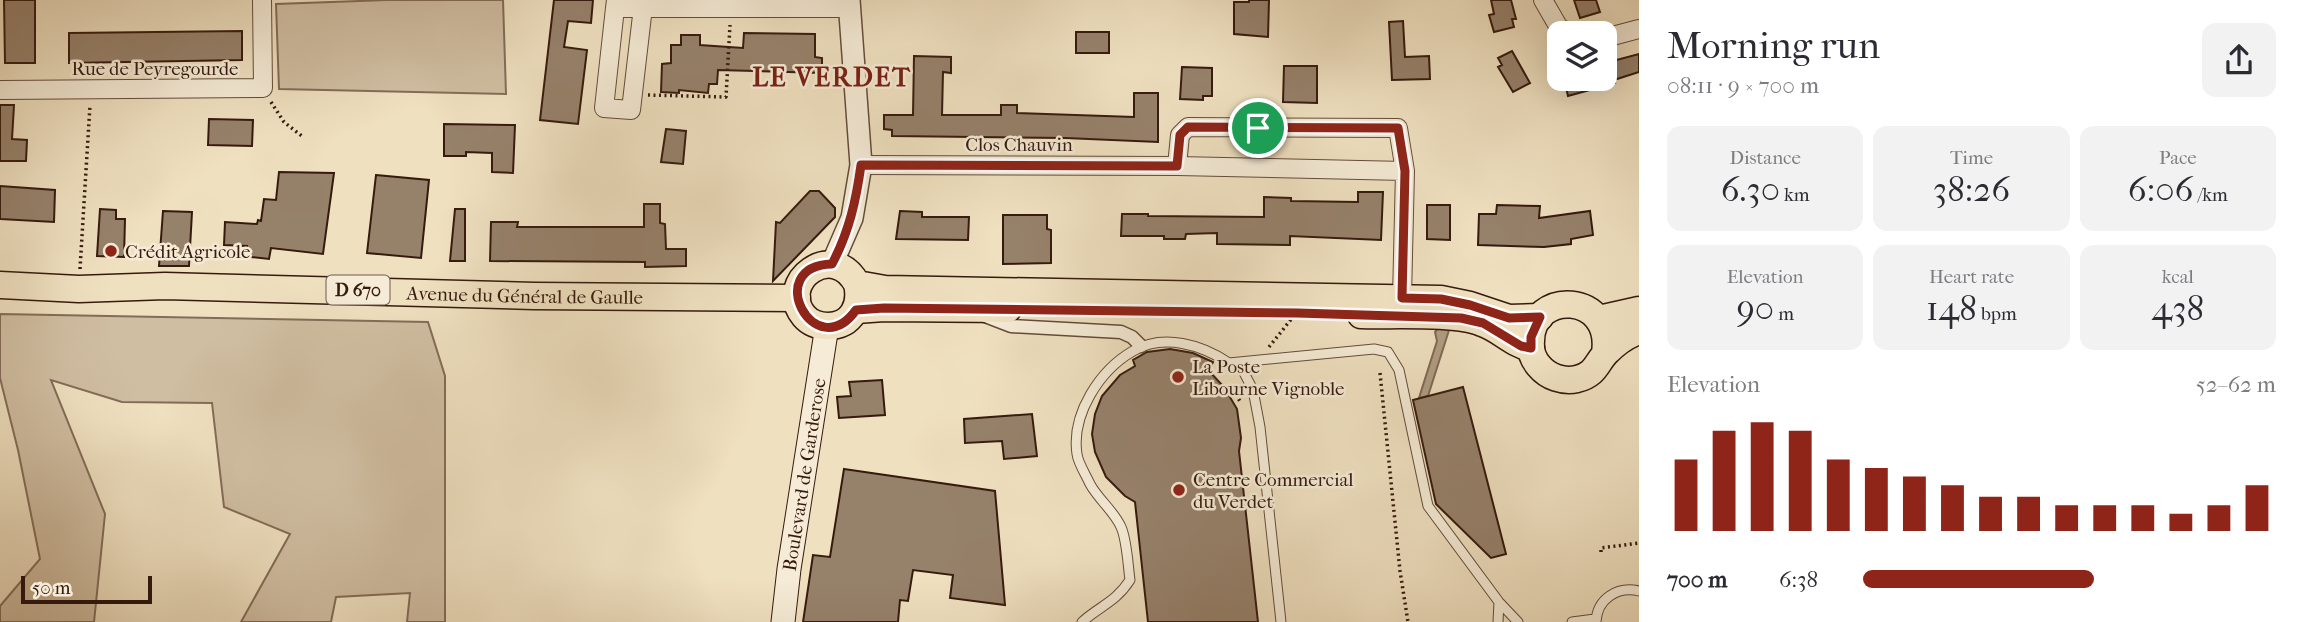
<!DOCTYPE html>
<html lang="en">
<head>
<meta charset="utf-8">
<style>
  :root { --surface:#fff; --page:#f2f2f3; --text:#2b2b33; --muted:#7c7c81; --accent:#8f2418 }
  body { margin:0; font-family:"IM FELL French Canon",serif; background:var(--page); color:var(--text); height:100vh; display:flex; flex-direction:column; font-size:26px; white-space:nowrap }
  * { box-sizing:border-box; margin:0 }
  p { font-size:23px; color:var(--muted) }
  .icon { flex:none; width:38px; height:38px; fill:none; stroke:currentColor; stroke-width:2; stroke-linecap:round; stroke-linejoin:round }
  .map { position:relative; flex:1; overflow:hidden }
  .side { display:flex; flex-direction:column; background:var(--surface); width:665px }
  .side>* { flex:none }
  .buttons { position:absolute; left:1547px; top:21px; display:grid; gap:14px }
  .buttons a { display:grid; place-items:center; width:70px; height:70px; border-radius:14px; background:var(--surface); box-shadow:0 7px 28px #0002; font-size:35px }
  .scale { position:absolute; left:21px; bottom:18px; width:131px; box-sizing:border-box; padding-left:7px; border:4px solid #361a0e; border-top:0; font-size:19px; line-height:24px; white-space:nowrap; color:#361a0e; -webkit-text-stroke:5px #f5ebd6; paint-order:stroke }
  .pin { position:absolute; display:grid; place-items:center; width:60px; height:60px; color:#fff; margin:-30px; border:4px solid #fff; border-radius:50%; box-shadow:0 2px 7px #0007 }
  .round { display:grid; place-items:center; flex:none; width:74px; height:74px; border-radius:14px; background:var(--page) }
  .summary { display:flex; align-items:center; justify-content:space-between; height:119px; padding:0 28px }
  h1 { font-size:38px; font-weight:600; line-height:52px }
  .stats { display:grid; grid-template-columns:repeat(3,1fr); gap:10px; height:119px; padding:7px 28px }
  .stats div { display:grid; align-content:center; border-radius:14px; background:var(--page); text-align:center }
  .stats b { font-size:35px; font-weight:600 }
  .stats small { font-size:19px; font-weight:400 }
  .stats p { font-size:19px }
  .chart { height:196px; padding:14px 28px }
  .chart p { display:flex; justify-content:space-between }
  .chart svg { width:100%; height:126px; margin-top:7px; stroke:var(--accent); stroke-width:6 }
  ul { padding:0 28px; list-style:none; font-size:23px }
  li { display:grid; grid-template-columns:112px 84px 1fr; align-items:center; height:52px }
  li i { height:18px; border-radius:9px; background:var(--accent) }
  main { display:flex; flex:1; min-height:0 }
  .map>svg:first-child { display:block }
</style>
</head>
<body>
<main>
<div class="map">
<svg width="1639" height="622" viewBox="0 0 1639 622">
  <rect width="100%" height="100%" fill="#efe0c0"/>
  <filter id="stains"><feTurbulence type="fractalNoise" baseFrequency=".00286" numOctaves="4"/><feColorMatrix values="0 0 0 0 .2 0 0 0 0 .09 0 0 0 0 .02 0 0 0 .5 -.17"/></filter>
  <radialGradient id="worn" r=".72"><stop offset=".6" stop-color="#630" stop-opacity="0"/><stop offset="1" stop-color="#630" stop-opacity=".3"/></radialGradient>
  <path fill="#d0bea2" stroke="#836c58" stroke-width="2" d="M387,0H503L506,94L279,89L276,4Z
    M0,314L428,322L445,376V622H407L410,593L336,597L331,622H241L290,534L224,507L212,403L122,402L51,380L105,514L94,622H0V606L40,559L18,450L0,378Z"/>
  <path fill="#b09d83" stroke="#7f6954" stroke-width="2" d="M1451,324L1428,396L1419,398L1437,341L1435,332L1441,325Z"/>
  <path fill="#96816b" stroke="#361a0e" stroke-width="2" d="M4,0H35V63H5Z
    M554,0H593L591,23L568,21L564,47L587,50L578,124L540,120Z
    M1249,0H1269L1268,37L1234,34V2H1249Z
    M1491,0H1511L1516,19H1512L1514,27L1494,32L1489,15L1494,14Z
    M1574,0H1596L1600,12L1580,18Z
    M1403,21L1405,57L1429,56L1430,79L1392,80L1389,22Z
    M242,31V60L69,63V33Z
    M1076,32H1109V53H1076Z
    M744,33L815,34V57L822,58V73L718,70L717,84H709L708,93L679,90V93L661,92L662,64L671,63V45H681V35H700V45L743,48Z
    M1512,51L1530,83L1513,92L1498,67L1502,65L1498,58Z
    M1639,54V72L1614,80L1615,83L1568,96L1564,79H1605V63Z
    M914,56L951,57V73L943,72L942,115H1001V105H1017V113L1134,117V93H1158V142L1065,138L892,136V130L884,129V115H913Z
    M1284,66H1317V103L1283,102Z
    M1182,67L1212,68V96H1203V100L1180,99Z
    M0,105H14L12,139L27,140L26,161H0Z
    M209,119L253,120L252,146L208,145Z
    M444,124L515,125L513,173L492,172V153L466,152V156H444Z
    M666,129L686,131L683,164L661,162Z
    M279,172L334,173L323,254L271,248L269,259L251,257L246,253L247,246L224,245L225,222L257,224L258,220L261,221L264,199L276,200Z
    M376,175L429,180L421,258L367,253Z
    M0,186L55,190L54,222L0,219Z
    M810,191H819L835,208V217L773,281L776,222L780,223Z
    M1358,192H1383L1381,240L1290,236V245L1217,244V233L1186,234L1185,239H1164V236H1121L1122,214H1148V216L1264,217V197L1291,198V201L1358,202Z
    M644,204H660V223L665,224L666,249H686V266L645,267V262L490,261L491,222H518L517,227H644Z
    M1427,205H1450V240L1427,239Z
    M1497,205L1540,206L1539,218L1590,211L1593,235L1571,239V244L1544,247L1478,245L1479,214H1496Z
    M100,209L116,210V219H125L124,257L97,256Z
    M455,209H465V261H450Z
    M163,211L192,212L189,266H159Z
    M900,211L922,212V217H969L968,240L896,239Z
    M1003,215H1047V229L1051,230V263L1003,264Z
    M1170,349L1193,353L1213,362L1209,371L1224,387L1237,409L1241,438L1239,451L1258,622H1148L1135,502L1125,496L1106,477L1095,452L1092,434L1095,414L1102,396L1120,375L1135,366L1133,360L1147,352Z
    M882,380L885,415L839,418L837,397L851,396L849,382Z
    M1463,387L1506,554L1491,558L1436,504L1413,400Z
    M1032,414L1037,456L1004,459L1002,441L965,443L964,419Z
    M844,469L995,491L1005,605L950,598L953,575L913,570L908,601L900,600L898,622H803L813,555L830,557Z"/>
  <g fill="none" stroke-linecap="round" stroke-linejoin="round">
    <defs>
      <path id="service" d="M1239,363L1253,390L1260,427L1281,622
        M1082,622C1101,605 1115,603 1130,580C1128,566 1127,540 1121,527C1114,511 1098,499 1090,484C1086,475 1078,463 1077,454C1071,414 1100,370 1133,351C1164,333 1202,345 1229,363L1374,349L1388,352L1399,370L1428,506L1499,602L1518,622
        M1498,622L1499,602
        M1572,622L1595,619
        M1596,622C1597,599 1617,586 1639,591"/>
      <path id="pedestrian" d="M985,316L1011,326L1121,332L1132,337L1141,346"/>
      <path id="minor" d="M616,0L615,8H850
        M1543,0L1558,26L1566,33
        M615,8L604,108L631,110L643,7
        M1605,38L1639,29
        M0,90L263,88L262,0
        M861,165L1177,166L1405,171
        M1177,166L1180,135L1188,127L1398,128L1405,171L1402,298"/>
      <path id="tertiary" d="M832,264L852,218L861,165L849,0"/>
      <g id="secondary">
        <path id="s1" d="M783,622L789,569L827,326"/>
      </g>
      <g id="primary">
        <path d="M857,284C862,305 852,326 828,326C819,326 810,323 804,316C776,282 833,239 857,284L885,289L1441,299L1470,305L1509,318L1540,317"/>
        <path id="s2" d="M0,285L79,289L165,286L534,296L797,298"/>
        <path d="M856,310L884,308L1008,309"/>
        <path d="M1361,315C1393,316 1455,312 1482,323C1500,329 1512,344 1531,348"/>
        <path d="M1599,319L1639,310"/>
        <path d="M1605,353C1614,292 1531,289 1531,341C1530,350 1533,359 1539,366C1548,377 1563,382 1577,379C1597,374 1596,362 1608,351C1617,342 1627,335 1639,331"/>
      </g>
    </defs>
    <use href="#service" stroke="#644c3a" stroke-width="11"/>
    <use href="#pedestrian" stroke="#644c3a" stroke-width="15"/>
    <use href="#minor" stroke="#644c3a" stroke-width="20"/>
    <use href="#tertiary" stroke="#644c3a" stroke-width="24"/>
    <use href="#secondary" stroke="#361a0e" stroke-width="25"/>
    <use href="#primary" stroke="#361a0e" stroke-width="29"/>
    <path stroke="#361a0e" stroke-width="3.5" stroke-dasharray="2 3.5" stroke-linecap="butt" d="M648,95L726,97L730,25
      M271,102L284,122L303,137
      M80,269L90,105
      M1269,347L1293,317
      M1380,373L1400,571L1408,622
      M1238,385L1234,391L1241,403
      M1601,552V548L1639,543"/>
    <use href="#service" stroke="#f5ebd6" stroke-width="9"/>
    <use href="#pedestrian" stroke="#f5ebd6" stroke-width="12"/>
    <use href="#minor" stroke="#f5ebd6" stroke-width="18"/>
    <use href="#tertiary" stroke="#f5ebd6" stroke-width="21"/>
    <use href="#secondary" stroke="#f5ebd6" stroke-width="23"/>
    <use href="#primary" stroke="#efe0c0" stroke-width="26"/>
  </g>
  <g fill="none" stroke-linecap="round" stroke-linejoin="round">
    <defs>
      <path id="route" d="M1188,127L1398,128L1405,171L1402,298L1441,299L1470,305L1509,318L1540,317L1531,337V348L1521,346L1483,323L1461,318L1297,313L884,308L856,310C815,367 761,266 832,264C849,232 856,201 861,165L1177,166L1180,135Z"/>
    </defs>
    <use href="#route" stroke="#fff" stroke-width="14"/>
    <use href="#route" stroke="#8f2418" stroke-width="9"/>
  </g>
  <g fill="#8f2418" stroke="#f5ebd6" stroke-width="2.5">
    <circle cx="111" cy="251" r="7"/>
    <circle cx="1178" cy="377" r="7"/>
    <circle cx="1179" cy="490" r="7"/>
  </g>
  <g text-anchor="middle" stroke-width="5" stroke-linejoin="round" paint-order="stroke">
    <rect fill="#f5ebd6" stroke="#6f594a" stroke-width="2" x="326.5" y="275.5" width="63" height="29" rx="5"/>
    <g font-size="18" font-weight="bold" fill="#361a0e">
      <text x="358" y="296">D 670</text>
    </g>
    <g font-size="19" fill="#361a0e" stroke="#f5ebd6">
      <text x="155" y="75">Rue de Peyregourde</text>
      <text x="1019" y="151">Clos Chauvin</text>
      <text dy="7" stroke="none"><textPath href="#s2" startOffset="525">Avenue du Général de Gaulle</textPath></text>
      <text dy="7" stroke="none"><textPath href="#s1" startOffset="149">Boulevard de Garderose</textPath></text>
    </g>
    <g font-size="19" fill="#361a0e" stroke="#f5ebd6" text-anchor="start">
      <text x="125" y="258">Crédit Agricole</text>
      <text x="1192" y="373">La Poste<tspan x="1192" dy="22">Libourne Vignoble</tspan></text>
      <text x="1193" y="486">Centre Commercial<tspan x="1193" dy="22">du Verdet</tspan></text>
    </g>
    <g font-size="26" font-weight="bold" letter-spacing="2" fill="#7a1f14" stroke="#f5ebd6">
      <text x="832" y="86">LE VERDET</text>
    </g>
  </g>
  <rect width="100%" height="100%" filter="url(#stains)"/>
  <rect width="100%" height="100%" fill="url(#worn)"/>
</svg>
<div class="buttons">
<a><svg class="icon" aria-label="layers" viewBox="0 0 24 24"><path d="M12 4l9 5-9 5-9-5zM3 14l9 5 9-5"/></svg></a>
</div>
<div class="scale">50 m</div>
<div class="pin" style="left:1258px;top:128px;background:#1e9e55"><svg class="icon" aria-label="arrive" viewBox="0 0 24 24"><path d="M6 21V4h12l-3 4 3 4H6"/></svg></div>
</div>
<section class="side">
<div class="summary"><div><h1>Morning run</h1><p>08:11 · 9 × 700 m</p></div><a class="round"><svg class="icon" aria-label="share" viewBox="0 0 24 24"><path d="M12 15V3M7 8l5-5 5 5M5 13v7h14v-7"/></svg></a></div>
<div class="stats">
<div><p>Distance</p><b>6.30<small> km</small></b></div>
<div><p>Time</p><b>38:26</b></div>
<div><p>Pace</p><b>6:06<small> /km</small></b></div>
</div>
<div class="stats">
<div><p>Elevation</p><b>90<small> m</small></b></div>
<div><p>Heart rate</p><b>148<small> bpm</small></b></div>
<div><p>kcal</p><b>438</b></div>
</div>
<div class="chart"><p><span>Elevation</span>52–62 m</p>
<svg viewBox="0 0 160 44" preserveAspectRatio="none"><path d="M5 44V19M15 44V9M25 44V6M35 44V9M45 44V19M55 44V22M65 44V25M75 44V28M85 44V32M95 44V32M105 44V35M115 44V35M125 44V35M135 44V38M145 44V35M155 44V28"/></svg>
</div>
<ul>
<li><b>700 m</b>6:38<i style="width:56%"></i></li>
</ul>
</section>
</main>
</body>
</html>
